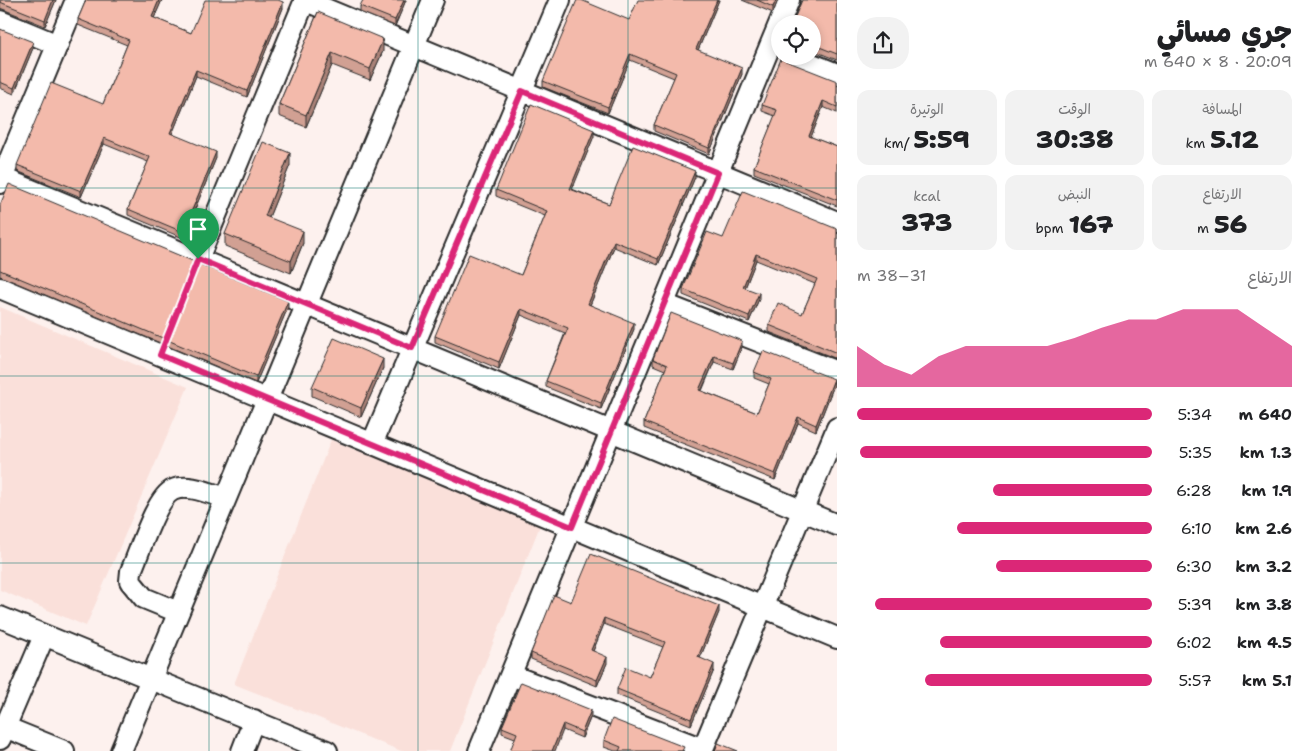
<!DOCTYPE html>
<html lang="ar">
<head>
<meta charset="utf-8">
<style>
  :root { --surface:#fff; --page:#f2f2f2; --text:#202124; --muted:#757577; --accent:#db2777 }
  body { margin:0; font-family:"Shantell Sans","Playpen Sans Arabic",sans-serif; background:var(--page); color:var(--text); direction:rtl; height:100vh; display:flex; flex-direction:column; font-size:19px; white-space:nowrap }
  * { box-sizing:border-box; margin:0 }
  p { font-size:16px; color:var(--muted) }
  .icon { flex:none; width:28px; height:28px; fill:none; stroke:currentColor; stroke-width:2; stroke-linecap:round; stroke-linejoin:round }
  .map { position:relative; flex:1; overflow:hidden; direction:ltr }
  .side { display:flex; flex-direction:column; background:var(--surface); width:475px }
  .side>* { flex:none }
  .tools { position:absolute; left:771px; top:15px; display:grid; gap:10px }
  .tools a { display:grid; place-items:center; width:50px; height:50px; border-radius:50%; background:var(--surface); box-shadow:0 2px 8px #0003; font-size:25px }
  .pin { position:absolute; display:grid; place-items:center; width:42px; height:42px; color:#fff; margin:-51px -21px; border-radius:50% 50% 50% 0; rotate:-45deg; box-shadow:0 0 5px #0007 }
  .pin .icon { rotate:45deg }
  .round { display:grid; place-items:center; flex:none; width:52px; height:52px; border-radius:20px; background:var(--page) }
  .summary { display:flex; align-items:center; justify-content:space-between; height:85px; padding:0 20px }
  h1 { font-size:28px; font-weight:800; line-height:38px }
  .stats { display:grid; grid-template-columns:repeat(3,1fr); gap:8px; height:85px; padding:5px 20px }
  .stats div { display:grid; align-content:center; border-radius:12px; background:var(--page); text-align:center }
  .stats b { font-size:25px; font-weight:800 }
  .stats small { font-size:14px; font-weight:400 }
  .stats p { font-size:14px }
  .chart { height:140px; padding:10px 20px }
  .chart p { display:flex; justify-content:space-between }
  .chart svg { width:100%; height:90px; margin-top:5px; fill:var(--accent); opacity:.7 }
  ul { padding:0 20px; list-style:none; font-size:16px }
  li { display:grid; grid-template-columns:80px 60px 1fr; align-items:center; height:38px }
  li i { height:12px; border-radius:6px; background:var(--accent) }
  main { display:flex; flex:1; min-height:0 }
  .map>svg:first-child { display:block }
</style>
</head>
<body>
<main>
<section class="side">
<div class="summary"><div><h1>جري مسائي</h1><p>20:09 · 8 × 640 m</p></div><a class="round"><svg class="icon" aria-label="share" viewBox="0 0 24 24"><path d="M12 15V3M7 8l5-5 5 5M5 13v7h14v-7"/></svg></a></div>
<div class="stats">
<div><p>المسافة</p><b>5.12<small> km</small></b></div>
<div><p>الوقت</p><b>30:38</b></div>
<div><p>الوتيرة</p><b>5:59<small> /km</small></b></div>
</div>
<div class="stats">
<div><p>الارتفاع</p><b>56<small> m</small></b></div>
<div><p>النبض</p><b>167<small> bpm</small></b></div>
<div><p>kcal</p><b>373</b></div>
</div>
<div class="chart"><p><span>الارتفاع</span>31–38 m</p>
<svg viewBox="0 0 160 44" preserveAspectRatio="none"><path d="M0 44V24L10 33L20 38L30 29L40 24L50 24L60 24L70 24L80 20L90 15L100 11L110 11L120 6L130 6L140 6L150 15L160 24V44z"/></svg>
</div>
<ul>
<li><b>640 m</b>5:34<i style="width:100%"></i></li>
<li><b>1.3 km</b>5:35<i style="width:99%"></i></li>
<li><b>1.9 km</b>6:28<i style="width:54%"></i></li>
<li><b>2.6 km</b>6:10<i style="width:66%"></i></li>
<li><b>3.2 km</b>6:30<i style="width:53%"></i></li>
<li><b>3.8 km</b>5:39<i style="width:94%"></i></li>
<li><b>4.5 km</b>6:02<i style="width:72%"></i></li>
<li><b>5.1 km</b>5:57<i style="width:77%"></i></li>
</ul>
</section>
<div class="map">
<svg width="837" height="751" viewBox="0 0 837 751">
  <rect width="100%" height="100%" fill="#fdf1ee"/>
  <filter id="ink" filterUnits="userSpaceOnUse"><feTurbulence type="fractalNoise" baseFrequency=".02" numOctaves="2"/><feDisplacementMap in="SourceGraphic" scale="10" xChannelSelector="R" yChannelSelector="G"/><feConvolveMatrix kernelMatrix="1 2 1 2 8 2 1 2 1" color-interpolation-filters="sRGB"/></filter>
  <g filter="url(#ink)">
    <path fill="#fae0da" d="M0,307L188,387L86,626L0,590Z
      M331,440L541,523L450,751H401L234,684Z"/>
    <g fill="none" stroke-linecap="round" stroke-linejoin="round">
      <defs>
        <path id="minor" d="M304,0L837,222
          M0,21L58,45
          M792,56L837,74
          M0,177L837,525
          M0,183L76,0
          M193,271L305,0
          M0,288L837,638
          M664,304L837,372
          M372,444L560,0
          M178,612L144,598L130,581L131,571C139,554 156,497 173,490C188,483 211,494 226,498
          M0,617L327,751
          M511,675L703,749
          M0,725L64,751
          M0,739L44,636
          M121,751L433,0
          M242,751L254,720
          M479,751L789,0
          M702,751L837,428"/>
      </defs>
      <use href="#minor" stroke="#2b2b2b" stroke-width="24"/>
      <use href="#minor" stroke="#fff" stroke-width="20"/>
    </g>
    <path fill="#d1a093" stroke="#2b2b2b" d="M0,0H56L45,26L0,8Z
      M86,0H162L154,18L191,33L283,8L247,97L196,76L172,134L216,158L183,238L128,215V209L148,162L104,144L81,197L17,171V165L103,104L127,45L78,25V19Z
      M406,0L395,26L360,12V6Z
      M719,0L698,50L742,74L709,154L654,131V125L674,78L630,60L608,113L543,87V81L629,20Z
      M742,0H778L773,13Z
      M837,0V60L812,50V24Z
      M318,12L383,51L370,80L332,65L306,127L279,116V104Z
      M0,29L33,48L14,94L0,88Z
      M837,81V113L823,107L811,137L837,147V206L754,173V167L775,116L762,111V105Z
      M594,136L572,189L609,204L695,177L658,265L614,247L590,305L634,329L601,409L546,387V381L565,333L521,315L499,369L435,342V336L521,275L545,216L496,196V190Z
      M290,165L269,217L303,243L291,273L225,246V234Z
      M0,205L288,307L256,383L0,276Z
      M837,229V359L769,332V325L802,314L815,284L756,260L745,288L759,299L749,322L683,295V289L723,238Z
      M742,347L733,369L714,362L702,391L757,413L769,384L754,378V372L834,385L816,431L798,423L775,480L644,428V422L665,370L653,365V359Z
      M383,368L361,417L312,396V387Z
      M571,602L719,612L700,658L714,670L691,725L617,695V689L650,677L663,647L604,624L593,651L607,663L597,686L531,659V653Z
      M591,716L582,738L563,730L515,738L502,733V727Z
      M604,740L684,751H615L604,747Z"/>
    <path fill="#aa8278" stroke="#2b2b2b" d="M53,0H56L45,26V20Z
      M159,0H162L152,23V17Z
      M404,0H406L395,26V20Z
      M717,0H719L696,55V49Z
      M776,0H778L773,13V7Z
      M283,2V8L247,97V91Z
      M383,39V51L370,80V69Z
      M33,42V48L14,94V88Z
      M332,53V65L306,127V115Z
      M630,54V60L608,113V107Z
      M742,68V74L709,154V148Z
      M196,70V76L170,139V133Z
      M823,101V107L809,142V136Z
      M594,130V136L570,195V189Z
      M104,138V144L81,197V191Z
      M216,152V158L183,238V232Z
      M290,153V165L265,227V216Z
      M695,171V177L658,265V259Z
      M303,231V243L291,273V261Z
      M614,241V247L588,310V304Z
      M756,254V260L743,293V287Z
      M759,293V299L749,322V316Z
      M288,301V307L256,383V377Z
      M521,309V315L499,369V362Z
      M634,323V329L601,409V403Z
      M742,341V347L733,369V363Z
      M714,356V362L699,396V390Z
      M383,359V368L361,417V408Z
      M834,379V385L816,431V425Z
      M798,417V423L775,480V474Z
      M719,606V612L698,663V657Z
      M604,618V624L591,656V650Z
      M607,657V663L597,686V680Z
      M714,664V670L691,725V719Z
      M591,710V716L582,738V732Z
      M563,724V730L555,751H552Z"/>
    <path fill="#f3baab" stroke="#2b2b2b" d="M0,0H53L45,20L0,2Z
      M86,0H159L152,17L191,33L205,0H278L283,2L247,91L196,70L170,133L216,152L183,232L128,209L150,157L104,138L81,191L17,165L51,83L103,104L129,40L78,19Z
      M363,0H404L395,20L360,6Z
      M577,0H581L629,20L638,0H717L696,49L742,68L709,148L654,125L676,73L630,54L608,107L543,81Z
      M757,0H776L773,7Z
      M802,0H837V54L812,44V24H792Z
      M318,12L383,39L370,69L332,53L306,115L279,104Z
      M0,29L33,42L14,88L0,82Z
      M781,59L837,81V107L823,101L809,136L837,147V200L754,167L777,110L762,105Z
      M531,104L594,130L570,189L609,204L633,146L695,171L658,259L614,241L588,304L634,323L601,403L546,381L568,328L521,309L499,362L435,336L469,254L521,275L547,211L496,190Z
      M263,142L290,153L265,216L303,231L291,261L225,234Z
      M9,184L288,301L256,377L0,270V205Z
      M743,191L837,229V353L769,325L778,303L802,314L817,279L756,254L743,287L759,293L749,316L683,289L707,232L723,238Z
      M671,313L742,341L733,363L714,356L699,390L757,413L771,379L754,372L763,351L834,379L816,425L798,417L775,474L644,422L667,365L653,359Z
      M334,338L383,359L361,408L312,387Z
      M591,554L719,606L698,657L714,664L691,719L617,689L626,667L650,677L665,642L604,618L591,650L607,657L597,680L531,653L554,595L571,602Z
      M521,682L591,710L582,732L563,724L552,751H510L517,733L502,727Z
      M612,719L684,747L682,751H619L621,747L604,740Z
      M718,743L738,751H715Z"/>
  </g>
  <g fill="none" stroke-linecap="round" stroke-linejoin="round" filter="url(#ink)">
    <defs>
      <path id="route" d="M522,91L718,173L572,527L160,355L198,259L412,348Z"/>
    </defs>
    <use href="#route" stroke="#fff" stroke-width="10"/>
    <use href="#route" stroke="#db2777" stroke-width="6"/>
  </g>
  <path fill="none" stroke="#0f766e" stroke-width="1" stroke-opacity="0.55" d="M209,0V751M418,0V751M628,0V751M0,188H837M0,376H837M0,563H837"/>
</svg>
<div class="tools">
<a><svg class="icon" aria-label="locate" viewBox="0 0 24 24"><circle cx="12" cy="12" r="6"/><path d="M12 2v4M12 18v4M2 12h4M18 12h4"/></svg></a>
</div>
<div class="pin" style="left:198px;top:259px;background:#1e9e55"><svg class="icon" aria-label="arrive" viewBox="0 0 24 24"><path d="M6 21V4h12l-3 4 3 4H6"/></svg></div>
</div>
</main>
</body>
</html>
